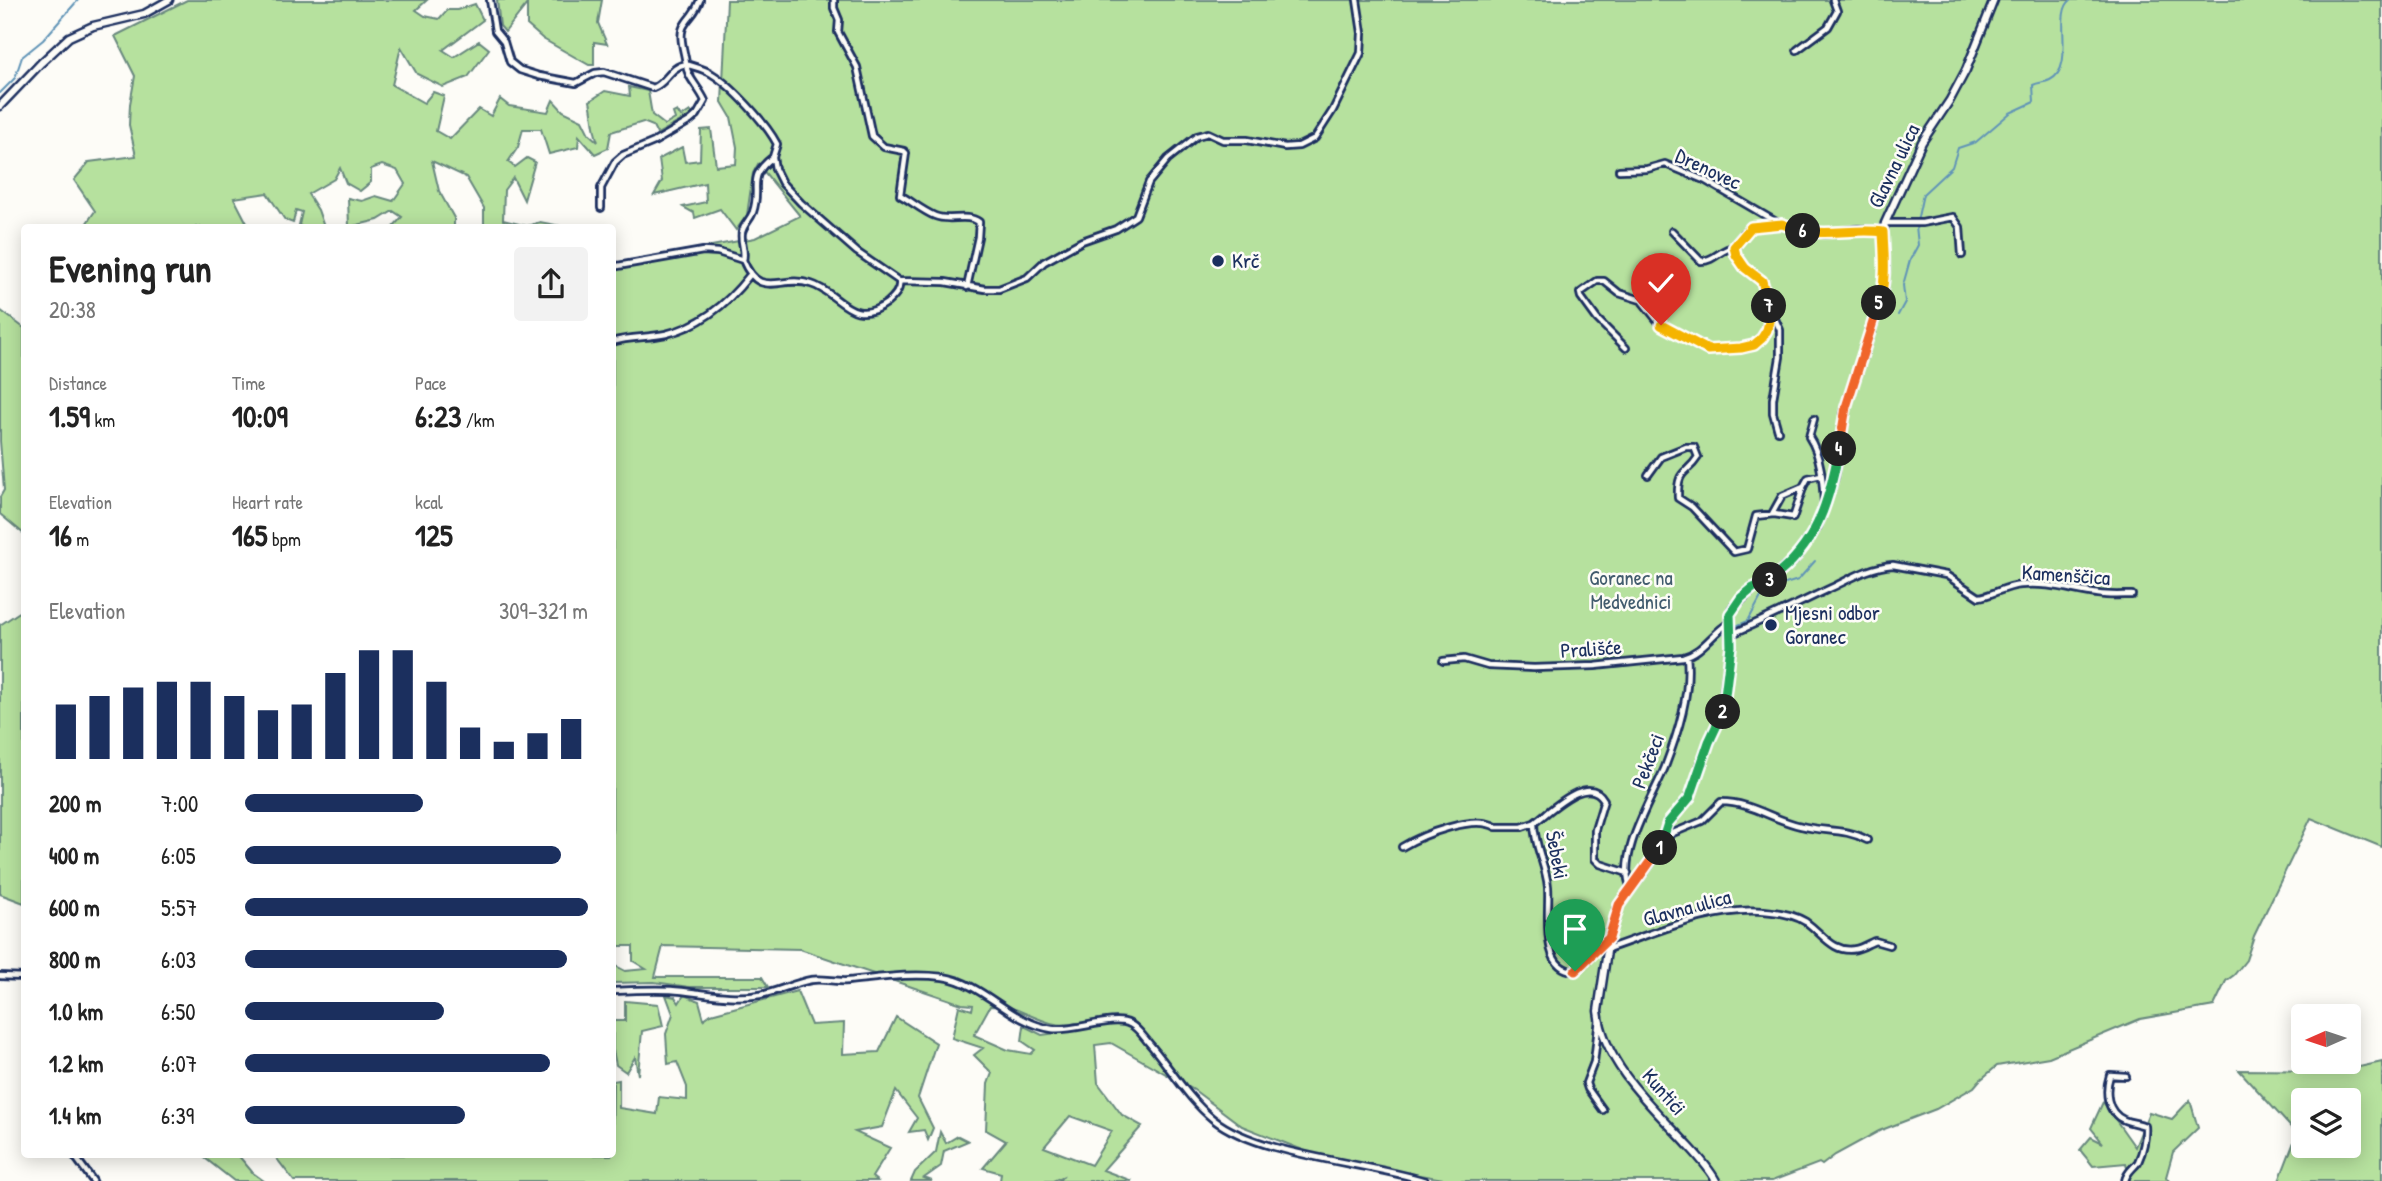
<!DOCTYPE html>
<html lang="en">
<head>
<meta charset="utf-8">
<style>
  :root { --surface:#fff; --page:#f2f2f2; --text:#222; --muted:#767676; --accent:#1b2f5e }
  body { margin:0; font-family:"Patrick Hand",sans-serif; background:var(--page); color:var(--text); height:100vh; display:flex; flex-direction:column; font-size:26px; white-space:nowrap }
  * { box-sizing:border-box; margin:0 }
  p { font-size:23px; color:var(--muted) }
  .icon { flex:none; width:38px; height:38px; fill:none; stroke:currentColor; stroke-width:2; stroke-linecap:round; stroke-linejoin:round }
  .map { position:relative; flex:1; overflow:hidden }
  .side { position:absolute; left:21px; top:224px; width:595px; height:934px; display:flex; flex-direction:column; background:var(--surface); border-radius:7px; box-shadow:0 4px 18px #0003 }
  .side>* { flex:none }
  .needle { width:46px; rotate:267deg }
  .tools { position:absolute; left:2291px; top:1004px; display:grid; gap:14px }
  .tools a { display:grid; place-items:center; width:70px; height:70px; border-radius:7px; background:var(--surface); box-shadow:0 4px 18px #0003; font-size:35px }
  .pin { position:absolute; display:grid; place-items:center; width:60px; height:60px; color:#fff; margin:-72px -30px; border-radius:50% 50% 50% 0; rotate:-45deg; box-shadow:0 0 7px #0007 }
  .pin .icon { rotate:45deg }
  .km { position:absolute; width:35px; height:35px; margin:-18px; border-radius:50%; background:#222; color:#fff; font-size:19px; line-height:35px; text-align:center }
  .round { display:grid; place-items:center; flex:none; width:74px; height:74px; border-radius:7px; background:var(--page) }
  .headline { display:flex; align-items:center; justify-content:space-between; height:119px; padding:0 28px }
  h1 { font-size:38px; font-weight:800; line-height:52px }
  .stats { display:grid; grid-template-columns:repeat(3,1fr); gap:10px; height:119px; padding:7px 28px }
  .stats div { display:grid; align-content:center }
  .stats b { font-size:30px; font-weight:800 }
  .stats small { font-size:19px; font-weight:400 }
  .stats p { font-size:19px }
  .chart { height:196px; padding:14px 28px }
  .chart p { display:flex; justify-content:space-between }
  .chart svg { width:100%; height:126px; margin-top:7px; stroke:var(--accent); stroke-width:6 }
  ul { padding:0 28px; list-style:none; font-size:23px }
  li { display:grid; grid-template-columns:112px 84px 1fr; align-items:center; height:52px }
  li i { height:18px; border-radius:9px; background:var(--accent) }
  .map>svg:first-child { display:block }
</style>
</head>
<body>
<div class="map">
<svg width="2382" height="1181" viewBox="0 0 2382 1181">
  <rect width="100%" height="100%" fill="#fdfcf7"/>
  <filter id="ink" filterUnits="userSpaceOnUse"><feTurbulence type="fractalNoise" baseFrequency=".0143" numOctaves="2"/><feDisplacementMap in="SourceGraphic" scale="14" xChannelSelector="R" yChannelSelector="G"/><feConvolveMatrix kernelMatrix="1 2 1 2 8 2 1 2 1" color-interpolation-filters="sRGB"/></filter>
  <g filter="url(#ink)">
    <path fill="#b6e19e" stroke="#68887e" stroke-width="2" fill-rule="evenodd" d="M187,0H427L416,10L425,16L439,19L447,10H457L475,4L483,20L443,50L454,57L479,41L489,49L468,77L443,87L417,74L401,47L392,85L424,103L433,92L444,96L436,131L450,139L479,109L491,116L500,99L509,106L548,112L553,100L563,111L582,120L589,134L598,142C593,130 593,114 590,101L605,91L630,96L629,87L648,91L652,115L665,125L675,119L673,113L677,111L681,117L690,111L693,114L657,134L653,126L643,122L611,132L608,148L595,154L579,136L578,147L549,154L541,129H523L518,147L508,162L515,167L527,158L535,162L524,200L513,178L504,190L503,220L527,226L540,222L561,226V227H484V208L466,177L432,161L439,191L454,218V227H393L402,217L393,211L378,220L349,227L348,198L362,201L376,196L393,201L405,184L397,170L382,165L371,169V182L360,191L346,183L340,168L334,179L308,194L318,210L324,227H302L299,225L302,212L296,210L293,223L285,220L267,193L234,198L249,227H84L95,211L74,180L89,162L136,156L129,125L130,104L135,76L115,36Z
      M497,0H602L598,23L607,44L594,42V65H589L543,39L527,25V4L505,32L500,26Z
      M727,0H2382V847L2311,818L2254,936L2246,960L2234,975L2226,981L2214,1006L2140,1019L2049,1057L1997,1066L1979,1081L1974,1087L1936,1109L1879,1131L1835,1155L1822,1165L1819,1163L1772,1181H1456L1328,1160L1242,1126L1194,1090L1111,1043L1095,1045L1098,1083L1122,1115L1142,1126L1103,1170L1132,1181H1059L1062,1177L1053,1181H1000L1001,1173L983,1168L1006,1141L986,1130L988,1084L992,1073L974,1055L983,1048L952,1038L959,1006L972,1010L973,1005L962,1004L800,949L663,946L655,977H762L768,987H689L654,982L613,983L612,964L625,971L646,969L633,961V946H612L613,264L755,238L800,216L758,164L753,173L747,215L736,230L720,209L695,218L694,213L683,207L706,202L705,183L654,195L662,181L659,159L682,147L685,162L700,160L701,130L711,129L716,166L736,164L737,147L731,117L722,102ZM990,1006C997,1006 1005,1006 1012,1008C1032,1015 1055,1030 1076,1023L1085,1029L1042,1035L1024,1026L1022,1041L1035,1050L1031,1054L1008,1050L974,1035ZM1070,1116L1112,1131L1091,1165L1044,1147Z
      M0,310L24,328V534L0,514V497L4,490L0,441Z
      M24,609V903L0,894V625Z
      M797,991L811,1025L844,1023L843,1054L879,1052L896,1017L936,1043L918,1098L933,1128L928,1140L924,1130L909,1132L917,1118L896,1091L882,1127L855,1132L890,1148L872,1177L877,1181H294L274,1155H612L613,1081L619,1080V1108L657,1114L659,1097L687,1100V1087L677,1062L668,1064L666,1034L673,1014L666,995L675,997L679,1003L684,995L699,1001L704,1019L711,1014Z
      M625,1001L658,1004L663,1026L642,1031L638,1075L635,1057L626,1072L616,1065L613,1050V1021H625Z
      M2382,1062V1181H2279L2297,1134L2239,1070L2341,1071ZM2303,1101H2348V1146H2303Z
      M2190,1100L2198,1128L2173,1152L2166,1177L2169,1181H2130L2126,1163L2093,1166L2080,1150L2091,1137L2103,1143L2091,1128L2103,1102L2135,1147L2149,1112L2172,1119Z
      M940,1132L946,1143L958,1136L968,1141L944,1151L941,1166L924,1178L932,1181H911L915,1172L936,1152Z
      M201,1155H238L253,1173L264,1181H234Z"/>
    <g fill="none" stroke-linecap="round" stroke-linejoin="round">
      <path stroke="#6194b7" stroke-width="2" d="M0,93L15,78L22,57L43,40L78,0
        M1898,315L1905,302L1903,285L1910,260L1918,245L1916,226L1923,194L1952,167L1958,148L1976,142L2010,113L2034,102L2033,85C2039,82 2044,83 2050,80C2077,67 2052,13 2071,0
        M1731,628L1748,621L1761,597L1769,589L1798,580L1815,561
        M1698,655L1726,630"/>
      <defs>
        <path id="street" d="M490,0L495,31L504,42L510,62L520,70L539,76L576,83L595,73L604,72L653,88C667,83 669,67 686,64C687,78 699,87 705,101L697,115L690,121L654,142L623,155L615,162L601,188V208
          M700,0C695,14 692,13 685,24C677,35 685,52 686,64C694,67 705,69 712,74C732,86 766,123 777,144L773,157L775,169L782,183L801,203L857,252L899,281L945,282L985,289H999L1027,278L1044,262L1082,241L1116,229L1136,216L1149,182L1168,159L1197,136L1208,133L1223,140H1247L1285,147L1299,146L1315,138L1333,110L1361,53L1362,33L1357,0
          M834,0V8L839,20L838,32L857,67L872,136L884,147L904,151L906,153L900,195C911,201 923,211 935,216C949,222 967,213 979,222L978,237L967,287
          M1797,50L1828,27L1837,11L1833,0
          M1619,170L1647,169L1665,164L1706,181L1778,223
          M1885,223H1922L1953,217L1960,227L1962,255
          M1672,231L1701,261C1715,261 1720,249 1734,247
          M743,260C746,251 740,242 742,232C744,224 750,220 753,212C762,186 745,179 773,157
          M612,267L703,251L718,252L743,260C760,301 780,274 811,284C839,292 851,329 887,303C894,297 901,290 899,281
          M1771,310L1780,330V357L1773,399V413L1778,431
          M612,342C630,336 648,338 666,334C700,326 728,303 749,276
          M1626,348L1597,319L1581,297L1580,293L1597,281H1604L1619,293L1641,300L1661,325L1708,350L1748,347L1758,342L1767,330L1770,310L1762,281L1745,268L1734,251L1738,241L1746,231L1750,227L1760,226L1782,224L1824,234L1858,229L1883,232
          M1814,419L1809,437C1821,455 1823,482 1824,503
          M1648,475L1661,457L1686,447H1694L1698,457C1686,476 1677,468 1678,498L1692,507L1734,552L1747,549L1756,516L1774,514L1793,517
          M1772,514L1782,496L1803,487L1808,478L1821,475
          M1793,518L1803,488
          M1730,635C1764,620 1797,604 1831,588C1852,578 1869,567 1893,565L1946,575L1979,597C1991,596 2005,586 2021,585C2048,582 2073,591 2098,594C2109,596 2121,595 2132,595
          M1443,661L1464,659L1488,666L1534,668L1595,666L1683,657C1703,652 1712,633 1729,623
          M1534,823C1551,811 1588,772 1604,800L1595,830V859L1600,864L1628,873
          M1662,842L1673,833L1702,821L1721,802C1751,802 1773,820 1801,826C1824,832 1846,828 1867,840
          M1402,847C1422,835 1474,814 1496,827H1522L1534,823C1534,846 1546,865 1548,887C1550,912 1539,970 1575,971L1608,939
          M1631,888C1615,857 1653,797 1665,767C1678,733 1691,693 1687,656
          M1607,949C1655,933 1713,906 1764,911C1777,912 1795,915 1806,922C1822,933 1833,954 1856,949C1862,948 1869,943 1875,941L1889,945
          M0,976L24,977
          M612,991C632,990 651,989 671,990C700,992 730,1000 760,995C777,992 794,983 811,980C823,978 836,982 848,981C880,978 910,973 943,977C984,983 1010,1023 1052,1029C1074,1032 1113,1015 1130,1024C1137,1027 1143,1036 1148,1042C1170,1067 1187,1098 1213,1119C1259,1156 1366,1162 1425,1181
          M1599,1019L1594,1062L1586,1083L1588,1089L1603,1110
          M74,1155L93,1181
          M2125,1181C2127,1171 2133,1169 2138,1162C2143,1152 2146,1137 2145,1126C2138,1123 2131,1123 2124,1120C2106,1112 2105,1091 2110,1075L2126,1076"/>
        <path id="secondary" d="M0,106L41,63L69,37L93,26L144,14L169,0
          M1716,1181C1708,1166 1696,1154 1685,1142C1651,1106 1604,1064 1598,1011L1609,938L1619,905L1659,851L1668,823L1690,797L1709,742L1721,716L1731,647L1729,623L1732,609L1753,588L1770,580L1794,560L1817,527L1834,478L1846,407L1883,292L1885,268L1883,232L1885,223L1922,142L1950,100L1966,70L1994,0"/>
      </defs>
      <use href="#street" stroke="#1b2f5e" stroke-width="10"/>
      <use href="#secondary" stroke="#1b2f5e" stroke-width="11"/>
      <use href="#street" stroke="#fdfcf7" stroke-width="4.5"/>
      <use href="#secondary" stroke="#fdfcf7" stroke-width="6"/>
    </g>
  </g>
  <g fill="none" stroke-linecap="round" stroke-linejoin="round" filter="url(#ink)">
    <defs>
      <path id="split-1" d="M1575,971L1609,938L1619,905L1660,848"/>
      <path id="split-2" d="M1660,848L1668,823L1690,797L1709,742L1723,712"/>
      <path id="split-3" d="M1723,712L1731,646L1730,614L1741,598L1753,588L1770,580"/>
      <path id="split-4" d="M1770,580C1816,547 1829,503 1839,449"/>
      <path id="split-5" d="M1839,449L1846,407L1879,303"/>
      <path id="split-6" d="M1803,231C1831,236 1856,228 1883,232C1884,256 1887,279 1879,303"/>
      <path id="split-7" d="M1769,306L1762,281L1745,268L1736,255L1734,247L1751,227L1782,224L1803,231"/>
      <path id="split-8" d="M1661,325L1708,350L1741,348L1754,345L1762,338L1767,330L1770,317L1769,306"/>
    </defs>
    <use href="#split-1" stroke="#fff" stroke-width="14"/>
    <use href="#split-2" stroke="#fff" stroke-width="14"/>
    <use href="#split-3" stroke="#fff" stroke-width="14"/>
    <use href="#split-4" stroke="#fff" stroke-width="14"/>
    <use href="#split-5" stroke="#fff" stroke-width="14"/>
    <use href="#split-6" stroke="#fff" stroke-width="14"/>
    <use href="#split-7" stroke="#fff" stroke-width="14"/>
    <use href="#split-8" stroke="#fff" stroke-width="14"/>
    <use href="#split-1" stroke="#f0652b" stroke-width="9"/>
    <use href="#split-2" stroke="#22a559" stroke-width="9"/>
    <use href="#split-3" stroke="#22a559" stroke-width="9"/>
    <use href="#split-4" stroke="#22a559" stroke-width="9"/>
    <use href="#split-5" stroke="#f0652b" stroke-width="9"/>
    <use href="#split-6" stroke="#f5b400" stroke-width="9"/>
    <use href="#split-7" stroke="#f5b400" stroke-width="9"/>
    <use href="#split-8" stroke="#f5b400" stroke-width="9"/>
  </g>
  <g fill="#1b2f5e" stroke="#fdfcf7" stroke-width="2.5">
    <circle cx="1218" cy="261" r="7"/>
    <circle cx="1771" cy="625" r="7"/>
  </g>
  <g text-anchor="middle" stroke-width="5" stroke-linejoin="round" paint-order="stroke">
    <g font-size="21" fill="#1b2f5e" stroke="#fdfcf7">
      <text transform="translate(1894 166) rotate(-64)" y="7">Glavna ulica</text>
      <text transform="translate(1708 169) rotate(25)" y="7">Drenovec</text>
      <text transform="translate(2066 575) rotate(4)" y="7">Kamenščica</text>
      <text transform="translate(1591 649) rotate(-4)" y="7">Prališće</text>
      <text transform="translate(1648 761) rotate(-69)" y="7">Pekčeci</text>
      <text transform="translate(1557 855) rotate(79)" y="7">Šebeki</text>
      <text transform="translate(1687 908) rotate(-15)" y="7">Glavna ulica</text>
      <text transform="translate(1664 1092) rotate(49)" y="7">Kuntići</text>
    </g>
    <g font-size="21" fill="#1b2f5e" stroke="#fdfcf7" text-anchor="start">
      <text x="1232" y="268">Krč</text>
      <text x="1785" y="620">Mjesni odbor<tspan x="1785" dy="24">Goranec</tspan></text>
    </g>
    <g font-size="21" fill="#425c6e" stroke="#fdfcf7">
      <text x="1631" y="585">Goranec na<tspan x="1631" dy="24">Medvednici</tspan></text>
    </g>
  </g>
</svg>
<div class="tools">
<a><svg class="needle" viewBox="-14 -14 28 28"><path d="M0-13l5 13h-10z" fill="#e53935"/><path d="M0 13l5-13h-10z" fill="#767676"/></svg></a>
<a><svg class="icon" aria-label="layers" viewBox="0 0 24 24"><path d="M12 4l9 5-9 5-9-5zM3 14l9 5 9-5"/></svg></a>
</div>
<div class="pin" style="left:1575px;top:971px;background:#1e9e55"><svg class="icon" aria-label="arrive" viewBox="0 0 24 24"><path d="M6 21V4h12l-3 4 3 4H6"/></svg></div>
<div class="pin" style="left:1661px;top:325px;background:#d93025"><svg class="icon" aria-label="check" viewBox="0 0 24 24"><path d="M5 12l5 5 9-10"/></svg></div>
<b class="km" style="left:1660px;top:848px">1</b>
<b class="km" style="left:1723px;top:712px">2</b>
<b class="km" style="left:1770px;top:580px">3</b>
<b class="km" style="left:1839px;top:449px">4</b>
<b class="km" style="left:1879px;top:303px">5</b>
<b class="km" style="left:1803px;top:231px">6</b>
<b class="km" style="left:1769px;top:306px">7</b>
<section class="side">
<div class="headline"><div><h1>Evening run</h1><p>20:38</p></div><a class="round"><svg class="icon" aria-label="share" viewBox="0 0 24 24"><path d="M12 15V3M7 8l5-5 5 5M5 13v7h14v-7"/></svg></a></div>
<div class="stats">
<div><p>Distance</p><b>1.59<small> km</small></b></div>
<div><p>Time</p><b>10:09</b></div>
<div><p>Pace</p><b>6:23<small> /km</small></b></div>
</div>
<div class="stats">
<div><p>Elevation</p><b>16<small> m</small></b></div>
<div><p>Heart rate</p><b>165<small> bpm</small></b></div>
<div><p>kcal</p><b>125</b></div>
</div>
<div class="chart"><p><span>Elevation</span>309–321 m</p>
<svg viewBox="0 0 160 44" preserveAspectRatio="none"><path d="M5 44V25M15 44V22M25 44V19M35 44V17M45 44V17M55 44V22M65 44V27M75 44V25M85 44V14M95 44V6M105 44V6M115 44V17M125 44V33M135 44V38M145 44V35M155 44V30"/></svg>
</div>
<ul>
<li><b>200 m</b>7:00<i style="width:52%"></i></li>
<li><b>400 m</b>6:05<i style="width:92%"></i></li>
<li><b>600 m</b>5:57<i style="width:100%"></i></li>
<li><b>800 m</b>6:03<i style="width:94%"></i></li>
<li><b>1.0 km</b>6:50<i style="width:58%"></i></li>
<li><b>1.2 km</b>6:07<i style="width:89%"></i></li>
<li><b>1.4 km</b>6:39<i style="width:64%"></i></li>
</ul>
</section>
</div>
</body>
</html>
